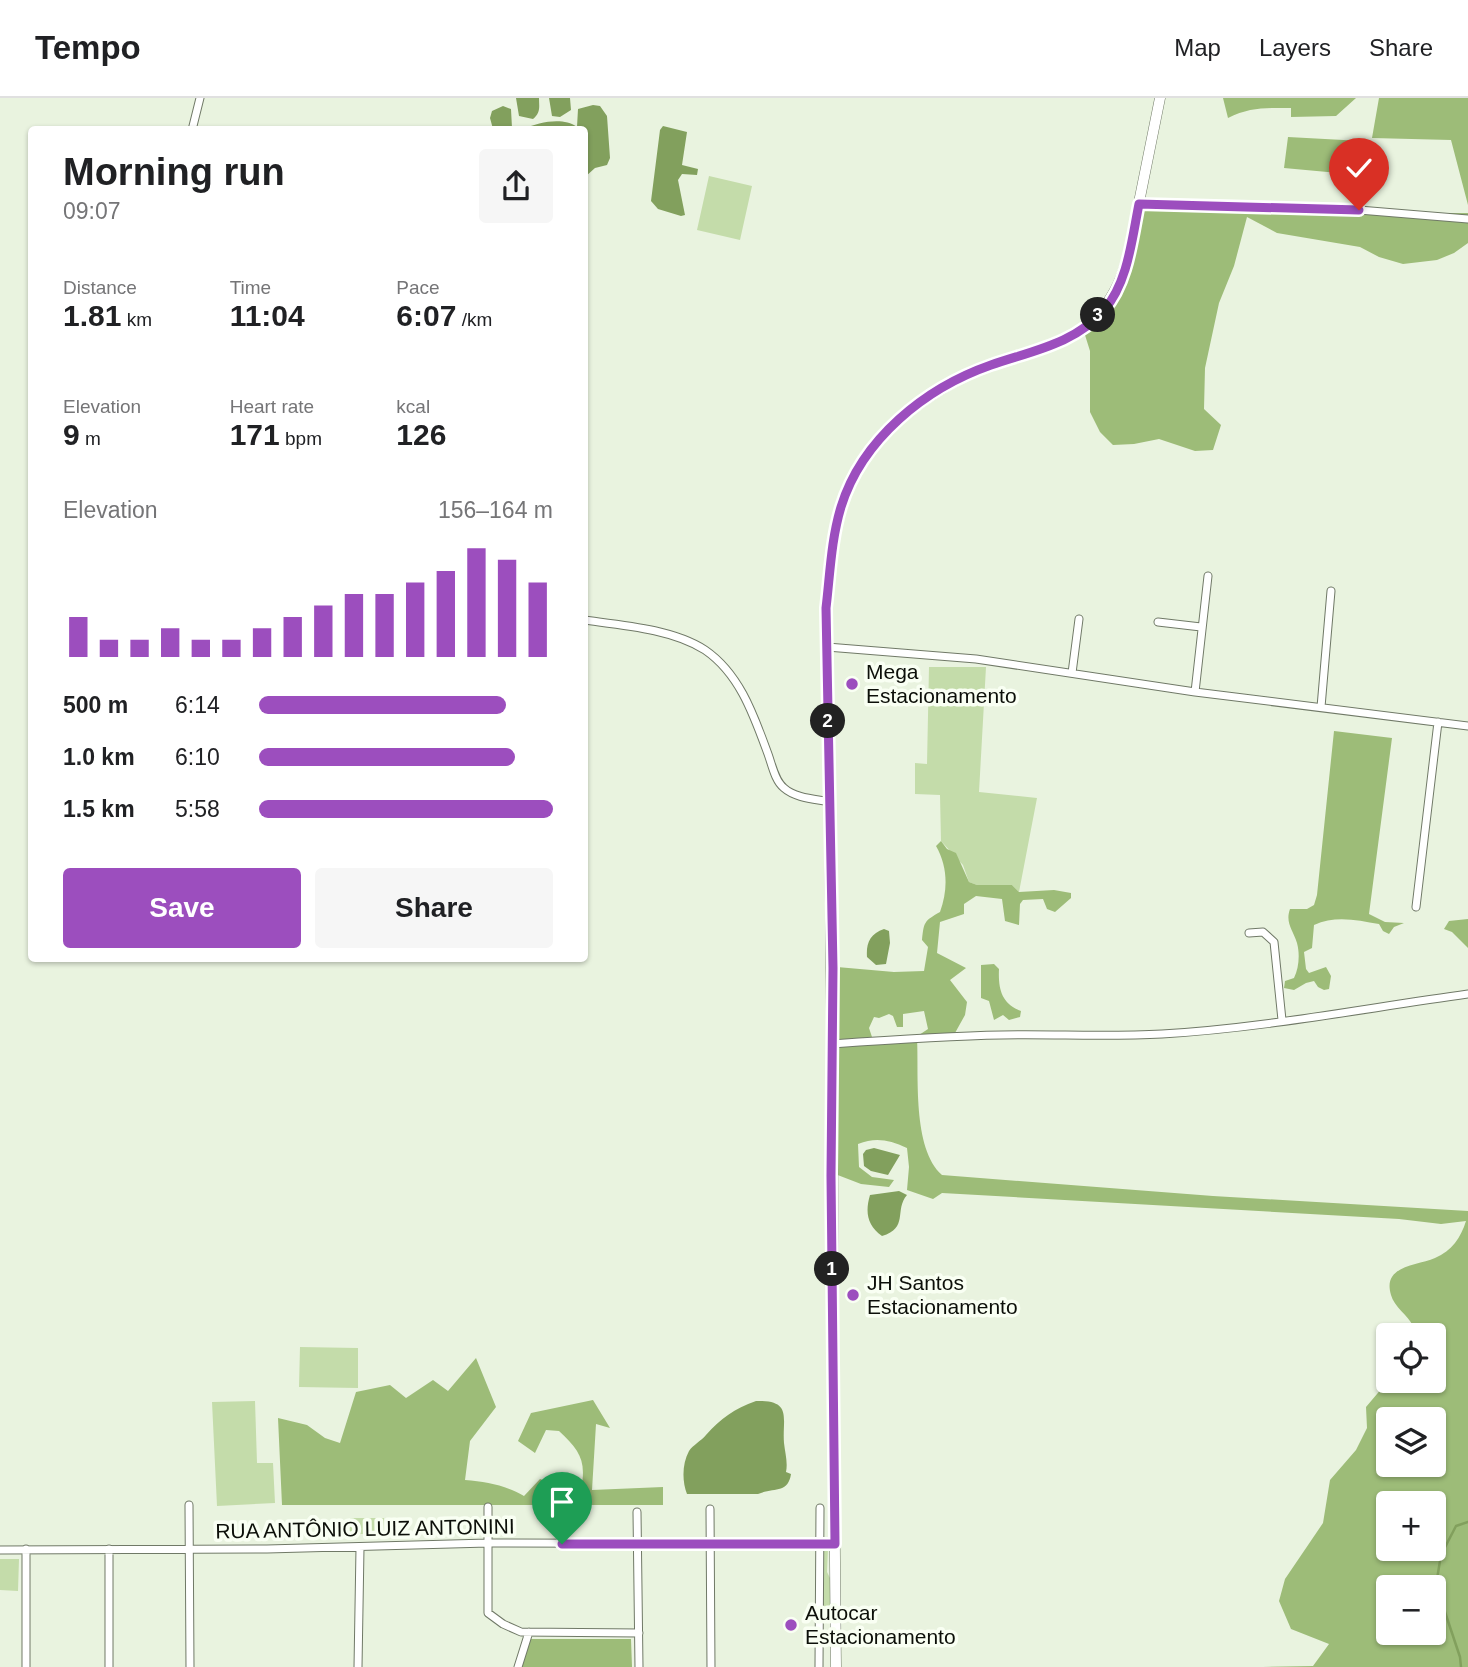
<!DOCTYPE html>
<html lang="en">
<head>
<meta charset="utf-8">
<style>
  :root { --surface:#fff; --page:#f6f6f6; --text:#202124; --muted:#757577; --line:#e0e0e0; --accent:#9c4ebe }
  body { margin:0; font-family:Helvetica,sans-serif; background:var(--page); color:var(--text); height:100vh; display:flex; flex-direction:column; font-size:26px; white-space:nowrap }
  * { box-sizing:border-box; margin:0 }
  p { font-size:23px; color:var(--muted) }
  .icon { flex:none; width:38px; height:38px; fill:none; stroke:currentColor; stroke-width:2; stroke-linecap:round; stroke-linejoin:round }
  .map { position:relative; flex:1; overflow:hidden }
  .drawer { position:absolute; left:28px; top:28px; width:560px; height:836px; display:flex; flex-direction:column; background:var(--surface); border-radius:7px; box-shadow:0 2px 5px #0004 }
  .drawer>* { flex:none }
  .controls { position:absolute; left:1376px; top:1225px; display:grid; gap:14px }
  .controls a { display:grid; place-items:center; width:70px; height:70px; border-radius:7px; background:var(--surface); box-shadow:0 2px 5px #0004; font-size:35px }
  .pin { position:absolute; display:grid; place-items:center; width:60px; height:60px; color:#fff; margin:-72px -30px; border-radius:50% 50% 50% 0; rotate:-45deg; box-shadow:0 0 7px #0007 }
  .pin .icon { rotate:45deg }
  .km { position:absolute; width:35px; height:35px; margin:-18px; border-radius:50%; background:#222; color:#fff; font-size:19px; line-height:35px; text-align:center }
  .round { display:grid; place-items:center; flex:none; width:74px; height:74px; border-radius:7px; background:var(--page) }
  .headline { display:flex; align-items:center; justify-content:space-between; height:119px; padding:0 35px }
  h1 { font-size:38px; font-weight:700; line-height:52px }
  .metrics { display:grid; grid-template-columns:repeat(3,1fr); gap:10px; height:119px; padding:7px 35px }
  .metrics div { display:grid; align-content:center }
  .metrics b { font-size:30px; font-weight:700 }
  .metrics small { font-size:19px; font-weight:400 }
  .metrics p { font-size:19px }
  .chart { height:196px; padding:14px 35px }
  .chart p { display:flex; justify-content:space-between }
  .chart svg { width:100%; height:126px; margin-top:7px; stroke:var(--accent); stroke-width:6 }
  .cta { display:flex; gap:14px; margin-top:auto; padding:14px 35px }
  .cta a { flex:1; height:80px; border-radius:7px; background:var(--accent); color:#fff; font-size:28px; font-weight:700; line-height:80px; text-align:center }
  .cta a+a { background:var(--page); color:var(--text) }
  ul { padding:0 35px; list-style:none; font-size:23px }
  li { display:grid; grid-template-columns:112px 84px 1fr; align-items:center; height:52px }
  li i { height:18px; border-radius:9px; background:var(--accent) }
  header { display:flex; align-items:center; gap:42px; box-sizing:border-box; height:98px; padding:0 35px; background:var(--surface); border-bottom:2px solid var(--line) }
  header strong { font-size:33px }
  nav { display:flex; gap:38px; margin-inline-start:auto; font-size:24px }
  .map>svg:first-child { display:block }
</style>
</head>
<body>
<header>
<strong>Tempo</strong>
<nav><a>Map</a><a>Layers</a><a>Share</a></nav>
</header>
<div class="map">
<svg width="1468" height="1569" viewBox="0 0 1468 1569">
  <rect width="100%" height="100%" fill="#e9f3df"/>
  <path fill="#c4dcaa" d="M709,78L752,88L740,142L697,132Z
    M929,569H986L979,694L1037,700L1019,794L1012,787H977L969,784L963,767L941,743L940,697L915,696V665L927,666Z
    M300,1249L358,1250V1290L299,1289Z
    M255,1303L257,1365H273L275,1405L217,1408L212,1304Z
    M350,1420H384L383,1436H350Z
    M828,1450L827,1474L831,1482L830,1520L823,1519V1451Z
    M0,1461H19L18,1493L0,1492Z"/>
  <path fill="#9dbc78" fill-rule="evenodd" d="M1223,0H1356L1336,18L1291,19V10C1266,10 1250,9 1228,20Z
    M1379,0H1468V107L1451,42L1372,40Z
    M1288,39L1362,43L1360,77L1284,70Z
    M1142,105L1357,115H1468V145L1454,155L1437,162L1403,166L1379,159L1360,149L1277,135L1247,119L1234,168L1219,205L1205,270L1204,311L1221,327L1213,352L1195,353L1159,341L1134,346L1113,347L1100,334L1090,314V253L1085,237C1134,198 1134,163 1142,105Z
    M1334,633L1392,640L1369,816L1385,824L1404,825L1394,829L1389,836L1383,833L1379,826C1357,822 1335,817 1314,827L1312,850L1304,854L1306,871L1309,875L1326,869L1331,878L1329,891L1324,892L1318,889L1314,883L1306,885L1294,892L1284,890L1285,883L1294,880C1299,870 1300,856 1297,845C1293,832 1285,825 1290,811H1307L1314,807L1317,797Z
    M941,743L947,751L956,755L969,784L977,787H1012L1019,794L1054,792L1071,795V800L1055,814L1047,811L1043,801L1023,802L1020,806L1019,827L1005,823L1002,801L976,798L964,806V816L940,824L937,855L966,870L950,882L967,904L965,917L955,935L919,937L928,931L924,913L903,916V929H897L893,918L889,916L879,920L874,919L869,930L873,942L917,940C919,977 912,1050 942,1077L1213,1098L1468,1113V1569H1263L1313,1568L1329,1546L1291,1531L1279,1503L1285,1481L1323,1425L1330,1382L1356,1352L1367,1330L1366,1309L1388,1283H1433V1237H1413V1228C1408,1217 1394,1209 1391,1197C1382,1167 1417,1168 1435,1160C1452,1153 1461,1139 1466,1123L1441,1126L1399,1121L942,1095L933,1101L907,1092L909,1069L907,1050C889,1042 876,1039 858,1046L859,1069L872,1079L894,1082L889,1089L861,1086L835,1076L837,869L894,874L924,873L928,849L922,842C924,824 924,823 940,814C948,792 948,769 936,748ZM1388,1321H1433V1367H1388ZM1388,1405H1433V1451H1388ZM1388,1489H1433V1535H1388Z
    M1468,821V850L1452,834L1444,831L1449,823Z
    M994,866L999,871C998,892 1002,906 1021,913L1020,919L1009,922L1003,917L994,922L989,903L981,900V867Z
    M476,1260L496,1309L470,1343L465,1382C487,1384 505,1387 524,1398L540,1381L566,1391H581C587,1362 579,1352 559,1333L546,1332L535,1355L518,1343L531,1315L593,1302L610,1330L596,1326L592,1392L663,1389V1407H282L278,1320L307,1327L325,1340L340,1345L356,1294L390,1287L406,1300L433,1282L448,1293Z
    M528,1541H631L632,1569H521Z"/>
  <path fill="#82a05d" d="M516,0H539C539,9 541,14 533,21L519,18Z
    M549,0H570L571,12L560,19L552,18Z
    M593,7L600,8L607,18L610,60L607,67L595,70L585,79L584,32L523,31C540,24 563,19 577,29L578,11Z
    M503,8L511,11L512,30L493,31L490,20L492,13Z
    M663,28L687,34L682,67L698,71L697,77L682,76L678,82L685,117L681,118L658,111L651,103L660,32Z
    M884,831L889,833L890,845L886,866L876,867L867,859C866,845 870,836 884,831Z
    M874,1050L900,1057L888,1077L871,1073L864,1068L863,1056L866,1052Z
    M899,1093L907,1097C894,1112 909,1130 882,1138C867,1127 865,1114 870,1097Z
    M756,1303C793,1302 782,1320 784,1345C785,1355 788,1364 786,1374L791,1376C788,1396 774,1389 758,1396H687C682,1383 682,1366 689,1353C693,1347 701,1343 706,1337C721,1320 734,1311 756,1303Z"/>
  <g fill="none" stroke-linecap="round" stroke-linejoin="round">
    <path stroke="#82a05d" stroke-width="2.5" d="M1461,1569L1460,1559L1436,1487L1441,1457L1456,1428L1468,1424"/>
    <defs>
      <path id="street" d="M192,32L200,0
        M1139,106L1359,112L1468,121
        M584,522C621,527 673,531 705,552C740,576 754,618 768,656C772,667 775,683 784,690C795,700 815,701 830,704
        M1158,524L1201,529
        M827,549L976,561L1195,594L1468,628
        M1072,575L1079,521
        M1195,594L1208,478
        M1321,609L1331,493
        M1416,809L1438,624
        M1249,835L1263,834L1274,844L1282,922
        M832,946C888,942 945,938 1002,937C1055,936 1108,939 1162,936C1264,930 1366,910 1468,896
        M189,1407L190,1569
        M488,1409V1515L503,1526L521,1534L639,1535
        M710,1411L711,1569
        M637,1414L639,1569
        M26,1451V1569
        M109,1451V1569
        M0,1452L267,1451L488,1445L835,1446
        M358,1569L360,1450
        M518,1569L529,1534
        M819,1569L820,1410"/>
      <path id="secondary" d="M836,1569C832,1216 834,863 826,510C830,477 831,442 841,410C862,341 922,296 985,269C1001,262 1019,259 1036,253C1086,237 1114,210 1128,159L1160,0"/>
    </defs>
    <use href="#street" stroke="#707967" stroke-width="9"/>
    <use href="#secondary" stroke="#707967" stroke-width="11"/>
    <use href="#street" stroke="#fff" stroke-width="7"/>
    <use href="#secondary" stroke="#fff" stroke-width="10"/>
  </g>
  <g fill="none" stroke-linecap="round" stroke-linejoin="round">
    <defs>
      <path id="route" d="M562,1446H835L831,1078L833,870L826,510C830,477 831,442 841,409C862,341 925,290 991,267C1031,253 1075,246 1104,212C1128,185 1132,140 1139,106L1359,112"/>
    </defs>
    <use href="#route" stroke="#fff" stroke-width="14"/>
    <use href="#route" stroke="#9c4ebe" stroke-width="9"/>
  </g>
  <g fill="#9c4ebe" stroke="#f9fff3" stroke-width="2.5">
    <circle cx="852" cy="586" r="7"/>
    <circle cx="853" cy="1197" r="7"/>
    <circle cx="791" cy="1527" r="7"/>
  </g>
  <g text-anchor="middle" stroke-width="7" stroke-linejoin="round" paint-order="stroke">
    <g font-size="21" fill="#0c0f09" stroke="#f9fff3" text-anchor="start">
      <text x="866" y="581">Mega<tspan x="866" dy="24">Estacionamento</tspan></text>
      <text x="867" y="1192">JH Santos<tspan x="867" dy="24">Estacionamento</tspan></text>
      <text x="805" y="1522">Autocar<tspan x="805" dy="24">Estacionamento</tspan></text>
    </g>
    <g font-size="21" fill="#0c0f09" stroke="#f9fff3">
      <text transform="translate(365 1431) rotate(-1)" y="7">RUA ANTÔNIO LUIZ ANTONINI</text>
    </g>
  </g>
</svg>
<div class="controls">
<a><svg class="icon" aria-label="locate" viewBox="0 0 24 24"><circle cx="12" cy="12" r="6"/><path d="M12 2v4M12 18v4M2 12h4M18 12h4"/></svg></a>
<a><svg class="icon" aria-label="layers" viewBox="0 0 24 24"><path d="M12 4l9 5-9 5-9-5zM3 14l9 5 9-5"/></svg></a>
<a>+</a>
<a>−</a>
</div>
<div class="pin" style="left:562px;top:1446px;background:#1e9e55"><svg class="icon" aria-label="arrive" viewBox="0 0 24 24"><path d="M6 21V4h12l-3 4 3 4H6"/></svg></div>
<div class="pin" style="left:1359px;top:112px;background:#d93025"><svg class="icon" aria-label="check" viewBox="0 0 24 24"><path d="M5 12l5 5 9-10"/></svg></div>
<b class="km" style="left:832px;top:1171px">1</b>
<b class="km" style="left:828px;top:623px">2</b>
<b class="km" style="left:1098px;top:217px">3</b>
<section class="drawer">
<div class="headline"><div><h1>Morning run</h1><p>09:07</p></div><a class="round"><svg class="icon" aria-label="share" viewBox="0 0 24 24"><path d="M12 15V3M7 8l5-5 5 5M5 13v7h14v-7"/></svg></a></div>
<div class="metrics">
<div><p>Distance</p><b>1.81<small> km</small></b></div>
<div><p>Time</p><b>11:04</b></div>
<div><p>Pace</p><b>6:07<small> /km</small></b></div>
</div>
<div class="metrics">
<div><p>Elevation</p><b>9<small> m</small></b></div>
<div><p>Heart rate</p><b>171<small> bpm</small></b></div>
<div><p>kcal</p><b>126</b></div>
</div>
<div class="chart"><p><span>Elevation</span>156–164 m</p>
<svg viewBox="0 0 160 44" preserveAspectRatio="none"><path d="M5 44V30M15 44V38M25 44V38M35 44V34M45 44V38M55 44V38M65 44V34M75 44V30M85 44V26M95 44V22M105 44V22M115 44V18M125 44V14M135 44V6M145 44V10M155 44V18"/></svg>
</div>
<ul>
<li><b>500 m</b>6:14<i style="width:84%"></i></li>
<li><b>1.0 km</b>6:10<i style="width:87%"></i></li>
<li><b>1.5 km</b>5:58<i style="width:100%"></i></li>
</ul>
<div class="cta"><a>Save</a><a>Share</a></div>
</section>
</div>
</body>
</html>
